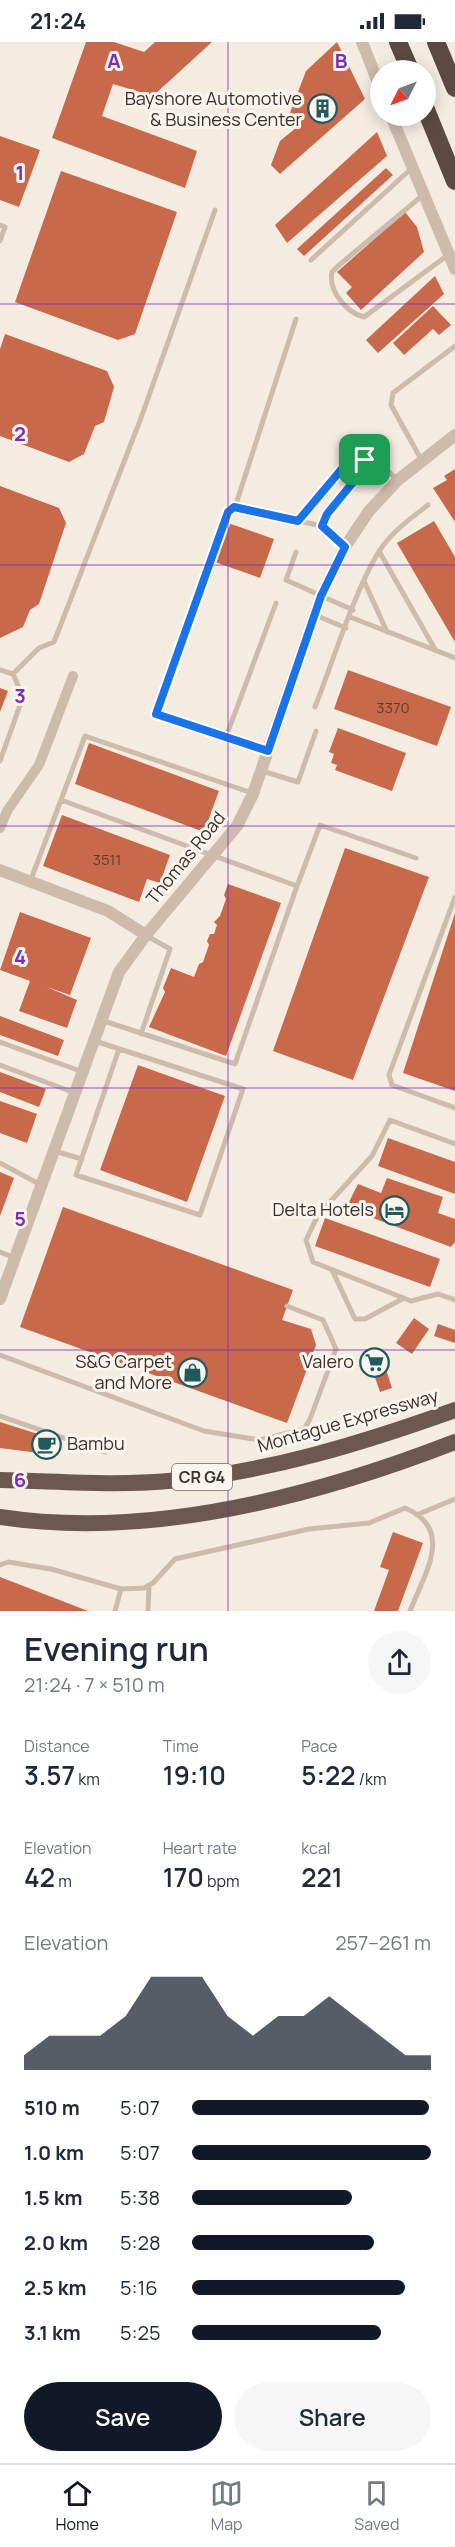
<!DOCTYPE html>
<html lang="en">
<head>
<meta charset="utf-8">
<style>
  :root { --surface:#fff; --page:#f6f6f7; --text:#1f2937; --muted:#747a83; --line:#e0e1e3; --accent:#111827 }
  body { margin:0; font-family:Manrope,sans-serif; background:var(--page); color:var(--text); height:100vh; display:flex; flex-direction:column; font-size:22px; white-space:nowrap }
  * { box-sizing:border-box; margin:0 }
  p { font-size:20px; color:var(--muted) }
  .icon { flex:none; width:33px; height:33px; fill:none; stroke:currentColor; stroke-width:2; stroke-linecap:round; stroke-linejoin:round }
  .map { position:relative; height:1569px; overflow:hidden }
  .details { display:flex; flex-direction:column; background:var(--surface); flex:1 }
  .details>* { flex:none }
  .needle { width:39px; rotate:228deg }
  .buttons { position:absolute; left:370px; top:18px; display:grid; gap:12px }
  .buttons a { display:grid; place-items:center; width:66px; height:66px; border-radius:50%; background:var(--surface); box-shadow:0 3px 15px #0003; font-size:30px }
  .pin { position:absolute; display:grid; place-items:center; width:51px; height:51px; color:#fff; margin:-26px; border-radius:12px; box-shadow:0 3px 9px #0006 }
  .round { display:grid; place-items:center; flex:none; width:63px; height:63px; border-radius:32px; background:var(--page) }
  .head { display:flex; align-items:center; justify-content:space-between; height:102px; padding:0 24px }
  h1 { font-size:33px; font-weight:600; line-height:45px }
  .stats { display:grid; grid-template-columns:repeat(3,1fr); gap:9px; height:102px; padding:6px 24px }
  .stats div { display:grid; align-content:center }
  .stats b { font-size:26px; font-weight:600 }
  .stats small { font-size:16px; font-weight:400 }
  .stats p { font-size:16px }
  .chart { height:168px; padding:12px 24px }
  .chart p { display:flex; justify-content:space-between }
  .chart svg { width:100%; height:108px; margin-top:6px; fill:var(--accent); opacity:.7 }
  .button { display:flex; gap:12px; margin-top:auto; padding:12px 24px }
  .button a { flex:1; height:69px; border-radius:36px; background:var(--accent); color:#fff; font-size:24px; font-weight:600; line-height:69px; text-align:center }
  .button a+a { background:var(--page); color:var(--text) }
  ul { padding:0 24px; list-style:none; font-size:20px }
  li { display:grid; grid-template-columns:96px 72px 1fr; align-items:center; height:45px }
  li i { height:15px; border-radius:8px; background:var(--accent) }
  .status { display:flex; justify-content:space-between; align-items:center; height:42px; padding:0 30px; background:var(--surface); direction:ltr }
  .status svg { height:16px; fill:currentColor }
  .menu { display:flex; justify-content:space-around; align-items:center; height:84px; border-top:2px solid var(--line); background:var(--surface); font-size:16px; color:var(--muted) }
  .menu a { display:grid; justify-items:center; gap:3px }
  .menu .current { color:var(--accent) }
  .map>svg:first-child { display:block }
</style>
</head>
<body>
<div class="status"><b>21:24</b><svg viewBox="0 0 49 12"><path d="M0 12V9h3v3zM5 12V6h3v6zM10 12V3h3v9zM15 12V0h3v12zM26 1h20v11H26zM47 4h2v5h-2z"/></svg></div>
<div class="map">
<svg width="455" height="1569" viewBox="0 0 455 1569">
  <rect width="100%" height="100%" fill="#f4ebe1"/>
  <path fill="#c8694b" d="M86,0H114L144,10L155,0H212L153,54L113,42L102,74L197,109L185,146L52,96Z
    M337,0L365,57L280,132L271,123L280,99L297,85L288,76L306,29Z
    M377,90L387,114L287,201L275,183Z
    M0,94L40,108L19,165L0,158Z
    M386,126L393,133L304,214L297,207Z
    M61,129L177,170L135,292L118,298L15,260Z
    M405,170L417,185L424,210L361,268L346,251L352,245L337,230Z
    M435,234L444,252L378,311L366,298Z
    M433,264L451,283L439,293L433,287L404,313L393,301Z
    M5,292L107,329L114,345L104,380L95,384L84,412L69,420L0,394V307Z
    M455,427V480L433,446L447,438L444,434Z
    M0,444L59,466L66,481L39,562L30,568L23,585L0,596Z
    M434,479L455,515V600L397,501Z
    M228,481L274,497L260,536L215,520Z
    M348,628L451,665L437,704L334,667Z
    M0,646L8,649L0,670Z
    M338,686L406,711L392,749L335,728L337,723L331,721L334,712L329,710Z
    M89,701L219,749L204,790L75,742Z
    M62,773L170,813L160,841L147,837L139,860L43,824Z
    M345,806L429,835L353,1038L273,1009Z
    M228,842L281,861L226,1014L149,985L165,950L163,946L171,926L194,935L199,922L203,920L209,903L207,899L210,892H214L217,883L214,880L220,874L226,857L224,853Z
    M20,870L91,896L70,953L47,945L77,958L67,986L19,969L30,939L0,928Z
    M455,871V1049L403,1031Z
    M0,974L64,998L58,1014L0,993Z
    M138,1023L225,1054L187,1160L100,1128Z
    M0,1030L46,1047L39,1065L0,1050Z
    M0,1059L37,1072L27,1101L0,1091Z
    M388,1096L455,1120V1152L378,1124Z
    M0,1130L14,1136L0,1174Z
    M387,1136L443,1155L438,1171L455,1177V1200L451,1205L346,1166L358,1142L381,1151Z
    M63,1165L293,1248L282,1278L311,1287L316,1303L287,1381L20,1285Z
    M325,1176L440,1217L430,1245L315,1204Z
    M414,1276L429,1287L412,1312L396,1301Z
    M438,1282L455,1288V1301L434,1294Z
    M379,1306L392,1346L380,1350L368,1315L374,1313L372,1308Z
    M0,1380L60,1399L54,1413L0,1406Z
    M393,1490L423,1501L398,1569H374L389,1528L380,1525Z
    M0,1535L88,1569H0Z"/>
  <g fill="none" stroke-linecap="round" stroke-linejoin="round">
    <path stroke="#cdbbac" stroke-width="5" d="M423,153L338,224L332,230C328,249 347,271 364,275L448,213
      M0,183L5,185L0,199
      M311,218L412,126
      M422,419L391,363L393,351L455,304
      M235,465L296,277
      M298,479L356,410L374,427
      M345,505L322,484L326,472L364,427H385L397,437
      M379,509L436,609
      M296,510L286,538L353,568
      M364,539L387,590
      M315,573L346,586
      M350,575L455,616
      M0,628L13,632L39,606L54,600L141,376L215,168
      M315,665C334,617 353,553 378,511C391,490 410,477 428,463
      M226,695L276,561
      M268,709L156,672L228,470L235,465L322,484
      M0,719L23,655L13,632
      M262,729L298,740L316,689
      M30,840L61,758
      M297,844L320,783L416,816
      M455,855L389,1033L392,1043L455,1066
      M101,978L235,1022L297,844L61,758L85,694L252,751
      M141,992L170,907L147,894
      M95,999L243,1047L200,1173L76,1133L119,1007
      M0,1000L83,1030
      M0,1023L75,1051
      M455,1102L390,1078L372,1114L318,1173L306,1198L313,1220L411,1259L438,1252L455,1258
      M54,1109L82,1117
      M0,1121L41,1143
      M0,1210L15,1216
      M332,1228L355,1277H365L404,1256
      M0,1313L204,1389L260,1398L304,1387L310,1377L336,1307L323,1278L287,1264
      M0,1374L105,1410
      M419,1472L455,1457
      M0,1523L8,1520L51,1527L121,1547L144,1546L153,1541L175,1517L309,1487L369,1481L405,1466C455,1487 425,1531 410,1569
      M115,1569L121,1547
      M148,1569L149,1543"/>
    <path stroke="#cdbbac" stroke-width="10" d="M0,786L7,769L39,723L73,634"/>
    <path stroke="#cdbbac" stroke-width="12" d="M362,0L381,48
      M391,74L455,227
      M0,828L108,869L146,893
      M0,1257L119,930L146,893L237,784L253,752L321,554L345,505L369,469L398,438L455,393"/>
    <path stroke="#6c584f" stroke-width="16" d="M0,1438C56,1439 112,1444 168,1439C266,1431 363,1401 455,1368
      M0,1475C150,1498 316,1454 455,1400"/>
    <path stroke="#5c4a42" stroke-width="18" d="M398,0L410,28
      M436,0L455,46
      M426,68L455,139"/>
  </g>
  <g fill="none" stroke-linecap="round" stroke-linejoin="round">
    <defs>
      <path id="route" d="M356,410L374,427H364L327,472L322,484L345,505L321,554L268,709L156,672L228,470L234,465L298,479Z"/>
    </defs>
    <use href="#route" stroke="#fff" stroke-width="12"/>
    <use href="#route" stroke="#1a73e8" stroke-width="8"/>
  </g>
  <path fill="none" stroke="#7b2cbf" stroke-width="1.5" stroke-opacity="0.55" d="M228,0V1569M0,262H455M0,523H455M0,784H455M0,1046H455M0,1308H455"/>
  <defs>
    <symbol id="building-ring" viewBox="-11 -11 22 22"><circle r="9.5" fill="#fbf5ee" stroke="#1f5a5e" stroke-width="1.5"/><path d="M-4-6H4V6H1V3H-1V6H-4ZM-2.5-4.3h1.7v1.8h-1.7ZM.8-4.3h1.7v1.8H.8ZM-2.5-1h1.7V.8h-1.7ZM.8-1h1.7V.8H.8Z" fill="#1f5a5e"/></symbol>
    <symbol id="hotel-ring" viewBox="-11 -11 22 22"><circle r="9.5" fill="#fbf5ee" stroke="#1f5a5e" stroke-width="1.5"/><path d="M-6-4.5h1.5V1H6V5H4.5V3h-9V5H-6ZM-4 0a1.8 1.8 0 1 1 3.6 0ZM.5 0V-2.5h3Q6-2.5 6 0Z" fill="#1f5a5e"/></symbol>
    <symbol id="supermarket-ring" viewBox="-11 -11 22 22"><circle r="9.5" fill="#fbf5ee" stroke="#1f5a5e" stroke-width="1.5"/><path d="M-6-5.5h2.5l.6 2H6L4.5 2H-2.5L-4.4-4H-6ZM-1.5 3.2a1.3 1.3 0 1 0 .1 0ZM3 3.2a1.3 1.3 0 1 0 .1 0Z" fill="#1f5a5e"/></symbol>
    <symbol id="shop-ring" viewBox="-11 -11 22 22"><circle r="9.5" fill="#fbf5ee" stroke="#1f5a5e" stroke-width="1.5"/><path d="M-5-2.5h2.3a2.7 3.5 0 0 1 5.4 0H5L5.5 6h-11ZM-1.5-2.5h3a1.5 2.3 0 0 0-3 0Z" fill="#1f5a5e"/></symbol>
    <symbol id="cafe-ring" viewBox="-11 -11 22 22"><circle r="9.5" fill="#fbf5ee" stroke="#1f5a5e" stroke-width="1.5"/><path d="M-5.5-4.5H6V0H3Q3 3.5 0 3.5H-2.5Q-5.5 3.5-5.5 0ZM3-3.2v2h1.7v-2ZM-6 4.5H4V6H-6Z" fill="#1f5a5e"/></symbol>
  </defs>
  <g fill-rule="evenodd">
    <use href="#building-ring" x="306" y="50" width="33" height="33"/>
    <use href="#hotel-ring" x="378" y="1152" width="33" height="33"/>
    <use href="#supermarket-ring" x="358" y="1304" width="33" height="33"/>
    <use href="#shop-ring" x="176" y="1314" width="33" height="33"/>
    <use href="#cafe-ring" x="30" y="1386" width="33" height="33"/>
  </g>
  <g text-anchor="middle" stroke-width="6" stroke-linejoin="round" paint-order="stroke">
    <g font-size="15" fill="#5e3e33">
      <text x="393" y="671">3370</text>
      <text x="107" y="823">3511</text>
    </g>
    <rect fill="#fbf5ee" stroke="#756b66" stroke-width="1.5" x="172" y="1422" width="60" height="26" rx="4.5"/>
    <g font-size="16" font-weight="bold" fill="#3b302b">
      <text x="202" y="1441">CR G4</text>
    </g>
    <g font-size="18" fill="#3b302b" stroke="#fbf5ee" text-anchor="end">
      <text x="302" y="63">Bayshore Automotive<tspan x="302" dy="21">&amp; Business Center</tspan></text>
      <text x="374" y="1174">Delta Hotels</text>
      <text x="172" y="1326">S&amp;G Carpet<tspan x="172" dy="21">and More</tspan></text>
      <text x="354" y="1326">Valero</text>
      <text x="67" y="1408" text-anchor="start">Bambu</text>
    </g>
    <g font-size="18" fill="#3b302b" stroke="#fbf5ee">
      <text transform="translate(186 816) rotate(-51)" y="6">Thomas Road</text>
      <text transform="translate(348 1379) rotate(-16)" y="6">Montague Expressway</text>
    </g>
  </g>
  <g font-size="20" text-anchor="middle" font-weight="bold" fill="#7b2cbf" stroke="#fbf5ee" stroke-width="6" stroke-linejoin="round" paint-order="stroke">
    <text x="114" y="26">A</text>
    <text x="341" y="26">B</text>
    <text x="20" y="138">1</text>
    <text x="20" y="399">2</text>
    <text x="20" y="661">3</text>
    <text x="20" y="922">4</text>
    <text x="20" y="1184">5</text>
    <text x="20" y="1445">6</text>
  </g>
</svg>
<div class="buttons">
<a><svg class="needle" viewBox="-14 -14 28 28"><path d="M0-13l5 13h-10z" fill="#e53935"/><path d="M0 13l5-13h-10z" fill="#747a83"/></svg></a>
</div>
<div class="pin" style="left:365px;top:418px;background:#1e9e55"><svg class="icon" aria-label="arrive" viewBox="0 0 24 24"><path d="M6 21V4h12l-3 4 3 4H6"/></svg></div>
</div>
<section class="details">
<div class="head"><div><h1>Evening run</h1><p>21:24 · 7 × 510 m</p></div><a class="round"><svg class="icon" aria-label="share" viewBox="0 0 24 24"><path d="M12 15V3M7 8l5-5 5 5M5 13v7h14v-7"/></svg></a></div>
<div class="stats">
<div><p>Distance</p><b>3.57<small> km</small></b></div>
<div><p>Time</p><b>19:10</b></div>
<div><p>Pace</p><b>5:22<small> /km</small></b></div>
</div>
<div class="stats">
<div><p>Elevation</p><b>42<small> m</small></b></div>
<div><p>Heart rate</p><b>170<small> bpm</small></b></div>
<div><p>kcal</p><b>221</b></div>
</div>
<div class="chart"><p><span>Elevation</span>257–261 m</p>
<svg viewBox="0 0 160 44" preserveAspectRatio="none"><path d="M0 44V38L10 30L20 30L30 30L40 22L50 6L60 6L70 6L80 22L90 30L100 22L110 22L120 14L130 22L140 30L150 38L160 38V44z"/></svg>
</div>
<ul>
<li><b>510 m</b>5:07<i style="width:99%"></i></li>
<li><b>1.0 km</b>5:07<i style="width:100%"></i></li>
<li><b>1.5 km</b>5:38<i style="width:67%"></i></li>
<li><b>2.0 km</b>5:28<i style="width:76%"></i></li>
<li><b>2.5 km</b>5:16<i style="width:89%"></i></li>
<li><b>3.1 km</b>5:25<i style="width:79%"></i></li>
</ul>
<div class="button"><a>Save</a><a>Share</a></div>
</section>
<nav class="menu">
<a class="current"><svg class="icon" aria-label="home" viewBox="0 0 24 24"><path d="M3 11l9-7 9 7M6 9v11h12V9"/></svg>Home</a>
<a><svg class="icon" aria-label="map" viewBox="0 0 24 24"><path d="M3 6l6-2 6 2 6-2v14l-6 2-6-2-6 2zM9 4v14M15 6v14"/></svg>Map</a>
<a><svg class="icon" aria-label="saved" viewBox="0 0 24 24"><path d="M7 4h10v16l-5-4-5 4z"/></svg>Saved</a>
</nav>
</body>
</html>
